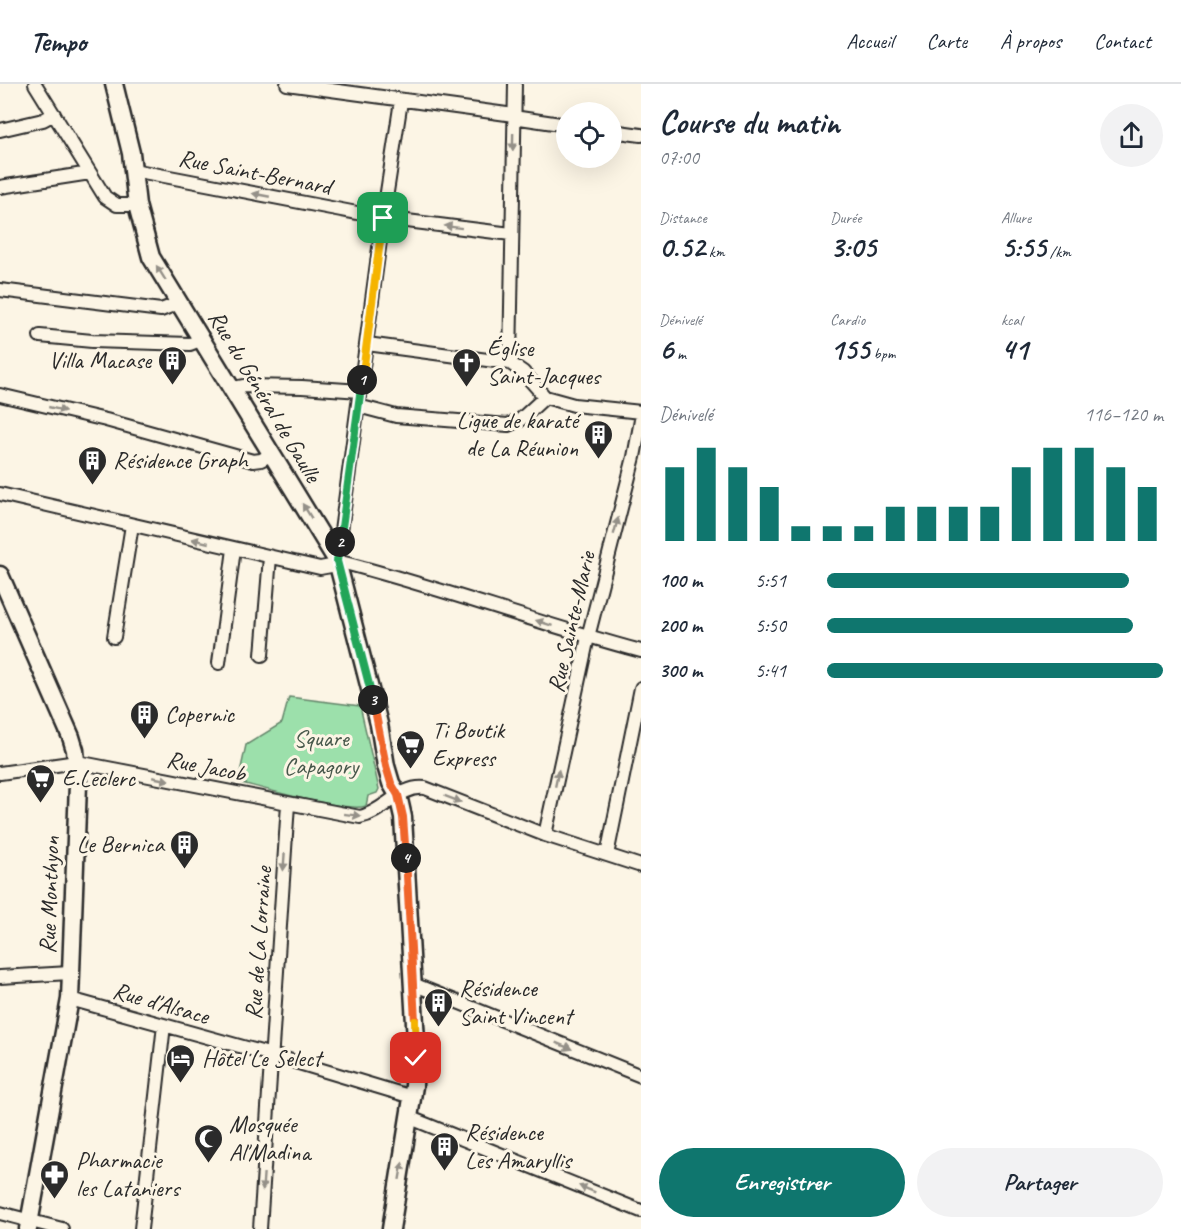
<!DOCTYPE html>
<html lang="fr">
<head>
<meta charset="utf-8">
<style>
  :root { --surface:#fff; --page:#f2f2f3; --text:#1f2937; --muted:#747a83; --line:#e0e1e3; --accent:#0f766e }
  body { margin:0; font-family:Caveat,sans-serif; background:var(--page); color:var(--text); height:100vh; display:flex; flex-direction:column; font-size:22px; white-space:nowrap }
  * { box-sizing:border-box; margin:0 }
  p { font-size:20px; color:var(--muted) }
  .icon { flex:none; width:33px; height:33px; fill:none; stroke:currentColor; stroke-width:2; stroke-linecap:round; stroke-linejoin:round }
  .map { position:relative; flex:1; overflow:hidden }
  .details { display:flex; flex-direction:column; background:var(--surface); width:540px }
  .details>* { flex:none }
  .tools { position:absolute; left:556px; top:18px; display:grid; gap:12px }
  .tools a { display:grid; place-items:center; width:66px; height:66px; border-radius:50%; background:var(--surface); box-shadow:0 6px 24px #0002; font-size:30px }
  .pin { position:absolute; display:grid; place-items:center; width:51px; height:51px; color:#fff; margin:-26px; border-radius:12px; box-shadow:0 3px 9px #0006 }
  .km { position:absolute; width:30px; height:30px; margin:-15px; border-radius:50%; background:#222; color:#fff; font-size:16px; line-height:30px; text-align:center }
  .round { display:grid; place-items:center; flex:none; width:63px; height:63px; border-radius:32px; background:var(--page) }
  .overview { display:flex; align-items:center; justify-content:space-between; height:102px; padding:0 18px }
  h1 { font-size:33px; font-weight:700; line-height:45px }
  .stats { display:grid; grid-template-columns:repeat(3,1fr); gap:9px; height:102px; padding:6px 18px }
  .stats div { display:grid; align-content:center }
  .stats b { font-size:30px; font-weight:700 }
  .stats small { font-size:16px; font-weight:400 }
  .stats p { font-size:16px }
  .chart { height:168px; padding:12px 18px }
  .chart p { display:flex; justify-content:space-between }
  .chart svg { width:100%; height:108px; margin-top:6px; stroke:var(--accent); stroke-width:6 }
  .primary-button { display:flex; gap:12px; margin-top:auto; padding:12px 18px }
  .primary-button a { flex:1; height:69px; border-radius:36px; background:var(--accent); color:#fff; font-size:24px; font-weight:700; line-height:69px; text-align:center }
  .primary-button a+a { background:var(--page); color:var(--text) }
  ul { padding:0 18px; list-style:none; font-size:20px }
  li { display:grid; grid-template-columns:96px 72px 1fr; align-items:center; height:45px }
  li i { height:15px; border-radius:8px; background:var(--accent) }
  header { display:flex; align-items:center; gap:36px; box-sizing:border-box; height:84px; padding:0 30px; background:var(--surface); border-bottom:2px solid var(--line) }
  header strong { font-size:28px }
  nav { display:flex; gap:33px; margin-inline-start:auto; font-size:21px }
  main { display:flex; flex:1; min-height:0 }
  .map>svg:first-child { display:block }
</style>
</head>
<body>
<header>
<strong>Tempo</strong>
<nav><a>Accueil</a><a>Carte</a><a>À propos</a><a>Contact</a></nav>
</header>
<main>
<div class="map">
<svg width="641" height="1145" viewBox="0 0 641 1145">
  <rect width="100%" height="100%" fill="#fcf5e5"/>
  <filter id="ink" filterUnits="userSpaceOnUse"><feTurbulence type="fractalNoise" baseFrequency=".0167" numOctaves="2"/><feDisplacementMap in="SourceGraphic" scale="12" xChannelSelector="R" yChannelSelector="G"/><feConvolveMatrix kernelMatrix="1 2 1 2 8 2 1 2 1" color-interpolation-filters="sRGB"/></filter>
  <g filter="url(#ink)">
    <path fill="#9ce0ab" stroke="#64866b" stroke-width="1.5" d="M289,613L360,622L379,705L377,709L368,712L366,722C348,729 262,704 238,698L246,661L282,639Z"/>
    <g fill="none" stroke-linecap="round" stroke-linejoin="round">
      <defs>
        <path id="minor" d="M35,0L105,113L117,121H137
          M287,0L514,31L520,34L567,41
          M515,0L510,279L523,288L545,313L574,321L641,328
          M0,46L43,36L54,30
          M612,47L641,51
          M133,86L383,134L511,150
          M0,103L90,89
          M0,206L161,226L179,219
          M40,252L92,257L190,260L203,255
          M367,260L510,279
          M233,304L244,302L302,303L361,307
          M0,311L106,336L253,377L261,376L272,370
          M358,322L396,332L508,341L520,336L545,313
          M0,410L320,484L331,482L337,477
          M337,477L383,134L401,17
          M337,477C440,503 539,540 641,567
          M114,553L132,441
          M262,571L270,473
          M219,579L234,465
          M0,689L77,678L360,733C384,728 400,701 425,704L545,751L641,782
          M545,751L588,553L634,373L641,336
          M607,771L641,604
          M0,893L70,889
          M413,900L641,992
          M70,915L272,971L412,1013
          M408,1033L641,1127
          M0,1129L62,1145
          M141,1145L164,941
          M260,1145L288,720"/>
        <path id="secondary" d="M114,0L131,69L137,121L151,173L337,477L379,640L386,682L391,699L398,711L403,733L416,957L414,1002L391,1145
          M0,491L71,653L75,666L78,700L70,915L28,1145"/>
      </defs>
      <use href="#minor" stroke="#2b2b2b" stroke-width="16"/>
      <use href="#secondary" stroke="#2b2b2b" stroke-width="21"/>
      <use href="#minor" stroke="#fcf5e5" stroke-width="12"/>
      <use href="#secondary" stroke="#fcf5e5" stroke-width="16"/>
    </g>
    <defs><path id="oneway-solid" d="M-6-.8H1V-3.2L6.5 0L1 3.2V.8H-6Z" transform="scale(1.5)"/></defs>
    <g fill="#949088">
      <use href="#oneway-solid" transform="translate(513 58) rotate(91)"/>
      <use href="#oneway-solid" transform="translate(261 111) rotate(-169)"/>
      <use href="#oneway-solid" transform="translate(453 143) rotate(-173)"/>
      <use href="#oneway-solid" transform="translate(161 189) rotate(-122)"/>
      <use href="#oneway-solid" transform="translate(57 325) rotate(13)"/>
      <use href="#oneway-solid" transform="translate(307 427) rotate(-122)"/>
      <use href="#oneway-solid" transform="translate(616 442) rotate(-75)"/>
      <use href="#oneway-solid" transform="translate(200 457) rotate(-167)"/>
      <use href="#oneway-solid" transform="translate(544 539) rotate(-162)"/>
      <use href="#oneway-solid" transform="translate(557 694) rotate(-78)"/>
      <use href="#oneway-solid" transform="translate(161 695) rotate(11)"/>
      <use href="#oneway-solid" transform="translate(453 715) rotate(21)"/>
      <use href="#oneway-solid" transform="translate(352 731) rotate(7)"/>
      <use href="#oneway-solid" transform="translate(284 778) rotate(94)"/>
      <use href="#oneway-solid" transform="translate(564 962) rotate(22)"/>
      <use href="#oneway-solid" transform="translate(401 1087) rotate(-80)"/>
      <use href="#oneway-solid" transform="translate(263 1098) rotate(94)"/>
      <use href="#oneway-solid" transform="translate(587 1105) rotate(-158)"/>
    </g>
  </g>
  <g fill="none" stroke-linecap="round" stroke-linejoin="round" filter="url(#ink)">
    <defs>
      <path id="split-1" d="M362,296L383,134"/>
      <path id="split-2" d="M340,458L362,296"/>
      <path id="split-3" d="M340,458L337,477L373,616"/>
      <path id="split-4" d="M373,616L386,682L391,699L398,711L403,733L406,774"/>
      <path id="split-5" d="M406,774L415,937"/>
      <path id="split-6" d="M415,937L416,974"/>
    </defs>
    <use href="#split-1" stroke="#fff" stroke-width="12"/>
    <use href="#split-2" stroke="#fff" stroke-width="12"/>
    <use href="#split-3" stroke="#fff" stroke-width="12"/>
    <use href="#split-4" stroke="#fff" stroke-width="12"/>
    <use href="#split-5" stroke="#fff" stroke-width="12"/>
    <use href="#split-6" stroke="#fff" stroke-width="12"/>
    <use href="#split-1" stroke="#f5b400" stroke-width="8"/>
    <use href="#split-2" stroke="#22a559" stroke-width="8"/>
    <use href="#split-3" stroke="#22a559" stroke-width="8"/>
    <use href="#split-4" stroke="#f0652b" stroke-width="8"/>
    <use href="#split-5" stroke="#f0652b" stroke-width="8"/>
    <use href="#split-6" stroke="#f5b400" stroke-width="8"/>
  </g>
  <defs>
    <symbol id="building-pin" viewBox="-11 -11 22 30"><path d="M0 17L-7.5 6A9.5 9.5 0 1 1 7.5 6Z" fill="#2b2b2b" stroke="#fcf5e5"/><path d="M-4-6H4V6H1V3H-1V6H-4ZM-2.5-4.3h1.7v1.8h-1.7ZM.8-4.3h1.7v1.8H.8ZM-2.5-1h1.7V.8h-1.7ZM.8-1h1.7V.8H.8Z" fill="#fff"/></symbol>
    <symbol id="church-pin" viewBox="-11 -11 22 30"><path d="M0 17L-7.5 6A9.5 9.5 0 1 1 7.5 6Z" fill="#2b2b2b" stroke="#fcf5e5"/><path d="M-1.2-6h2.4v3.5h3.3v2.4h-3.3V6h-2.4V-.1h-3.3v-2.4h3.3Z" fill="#fff"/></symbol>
    <symbol id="supermarket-pin" viewBox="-11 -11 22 30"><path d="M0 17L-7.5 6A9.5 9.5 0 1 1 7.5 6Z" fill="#2b2b2b" stroke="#fcf5e5"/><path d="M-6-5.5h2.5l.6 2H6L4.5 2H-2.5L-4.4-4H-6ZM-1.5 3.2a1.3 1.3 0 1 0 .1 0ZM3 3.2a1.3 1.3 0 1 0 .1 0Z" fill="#fff"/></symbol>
    <symbol id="hotel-pin" viewBox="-11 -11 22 30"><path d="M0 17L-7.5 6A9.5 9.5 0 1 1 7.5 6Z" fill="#2b2b2b" stroke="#fcf5e5"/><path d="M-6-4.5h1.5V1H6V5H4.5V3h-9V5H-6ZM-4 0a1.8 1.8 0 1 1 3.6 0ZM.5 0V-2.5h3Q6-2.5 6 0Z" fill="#fff"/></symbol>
    <symbol id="mosque-pin" viewBox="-11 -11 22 30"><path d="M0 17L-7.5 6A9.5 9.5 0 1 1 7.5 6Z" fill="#2b2b2b" stroke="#fcf5e5"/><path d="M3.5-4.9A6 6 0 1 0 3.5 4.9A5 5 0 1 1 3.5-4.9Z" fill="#fff"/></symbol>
    <symbol id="pharmacy-pin" viewBox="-11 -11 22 30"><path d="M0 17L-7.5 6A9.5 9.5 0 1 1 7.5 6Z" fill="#2b2b2b" stroke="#fcf5e5"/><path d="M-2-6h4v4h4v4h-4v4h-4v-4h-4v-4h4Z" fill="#fff"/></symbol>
  </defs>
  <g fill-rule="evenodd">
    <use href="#building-pin" x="156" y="260" width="33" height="45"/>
    <use href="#church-pin" x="450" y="262" width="33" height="45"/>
    <use href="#building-pin" x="582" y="334" width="33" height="45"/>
    <use href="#building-pin" x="76" y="360" width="33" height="45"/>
    <use href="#building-pin" x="128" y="614" width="33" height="45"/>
    <use href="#supermarket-pin" x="394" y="644" width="33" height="45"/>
    <use href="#supermarket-pin" x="24" y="678" width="33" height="45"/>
    <use href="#building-pin" x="168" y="744" width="33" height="45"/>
    <use href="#building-pin" x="422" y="902" width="33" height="45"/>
    <use href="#hotel-pin" x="164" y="958" width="33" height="45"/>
    <use href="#mosque-pin" x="192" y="1038" width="33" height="45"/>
    <use href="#building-pin" x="428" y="1046" width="33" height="45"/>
    <use href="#pharmacy-pin" x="38" y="1074" width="33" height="45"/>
  </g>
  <g text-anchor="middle" stroke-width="6" stroke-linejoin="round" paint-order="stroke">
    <g font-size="24" fill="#2b2b2b" stroke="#fcf5e5">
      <text transform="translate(255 88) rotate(11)" y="8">Rue Saint-Bernard</text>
      <text transform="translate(265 312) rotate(59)" y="8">Rue du Général de Gaulle</text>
      <text transform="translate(571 538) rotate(-77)" y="8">Rue Sainte-Marie</text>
      <text transform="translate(206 682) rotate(11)" y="8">Rue Jacob</text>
      <text transform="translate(49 811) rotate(-88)" y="8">Rue Monthyon</text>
      <text transform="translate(258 859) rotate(-86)" y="8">Rue de La Lorraine</text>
      <text transform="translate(161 919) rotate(16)" y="8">Rue d'Alsace</text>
    </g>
    <g font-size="24" fill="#2b2b2b" stroke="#fcf5e5" text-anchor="start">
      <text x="487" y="272">Église<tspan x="487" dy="28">Saint-Jacques</tspan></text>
      <text x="151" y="284" text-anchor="end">Villa Macase</text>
      <text x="578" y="344" text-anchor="end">Ligue de karaté<tspan x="578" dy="28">de La Réunion</tspan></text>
      <text x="113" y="384">Résidence Graph</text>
      <text x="165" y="638">Copernic</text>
      <text x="432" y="654">Ti Boutik<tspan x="432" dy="28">Express</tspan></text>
      <text x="62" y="702">E.Leclerc</text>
      <text x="164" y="768" text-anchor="end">Le Bernica</text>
      <text x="459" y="912">Résidence<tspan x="459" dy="28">Saint Vincent</tspan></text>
      <text x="202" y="982">Hôtel Le Select</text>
      <text x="229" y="1048">Mosquée<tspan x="229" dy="28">Al'Madina</tspan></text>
      <text x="465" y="1056">Résidence<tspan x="465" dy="28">Les Amaryllis</tspan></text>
      <text x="76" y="1084">Pharmacie<tspan x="76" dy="28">les Lataniers</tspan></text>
    </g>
    <g font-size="24" fill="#47584b" stroke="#fcf5e5">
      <text x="321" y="662">Square<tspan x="321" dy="28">Capagory</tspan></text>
    </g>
  </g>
</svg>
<div class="tools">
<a><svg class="icon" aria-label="locate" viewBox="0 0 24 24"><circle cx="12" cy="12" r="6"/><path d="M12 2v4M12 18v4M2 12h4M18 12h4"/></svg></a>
</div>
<div class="pin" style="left:383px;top:134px;background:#1e9e55"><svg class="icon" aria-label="arrive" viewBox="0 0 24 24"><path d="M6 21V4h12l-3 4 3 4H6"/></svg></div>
<div class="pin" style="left:416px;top:974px;background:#d93025"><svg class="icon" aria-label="check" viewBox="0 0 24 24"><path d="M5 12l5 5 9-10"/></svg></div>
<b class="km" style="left:362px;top:296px">1</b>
<b class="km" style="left:340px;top:458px">2</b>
<b class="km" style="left:373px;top:616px">3</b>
<b class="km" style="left:406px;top:774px">4</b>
</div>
<section class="details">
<div class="overview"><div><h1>Course du matin</h1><p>07:00</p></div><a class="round"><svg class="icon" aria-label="share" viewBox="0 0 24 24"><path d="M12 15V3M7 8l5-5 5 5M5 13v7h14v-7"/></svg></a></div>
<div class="stats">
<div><p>Distance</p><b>0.52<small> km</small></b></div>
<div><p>Durée</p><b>3:05</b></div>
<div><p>Allure</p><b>5:55<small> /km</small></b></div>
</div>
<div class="stats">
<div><p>Dénivelé</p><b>6<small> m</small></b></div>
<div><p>Cardio</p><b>155<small> bpm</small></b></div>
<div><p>kcal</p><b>41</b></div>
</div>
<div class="chart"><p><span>Dénivelé</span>116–120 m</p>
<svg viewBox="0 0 160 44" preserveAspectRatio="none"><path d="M5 44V14M15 44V6M25 44V14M35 44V22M45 44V38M55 44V38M65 44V38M75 44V30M85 44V30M95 44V30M105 44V30M115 44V14M125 44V6M135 44V6M145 44V14M155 44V22"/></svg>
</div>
<ul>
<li><b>100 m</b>5:51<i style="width:90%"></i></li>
<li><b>200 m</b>5:50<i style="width:91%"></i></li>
<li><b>300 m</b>5:41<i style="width:100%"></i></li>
</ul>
<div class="primary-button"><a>Enregistrer</a><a>Partager</a></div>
</section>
</main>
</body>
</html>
